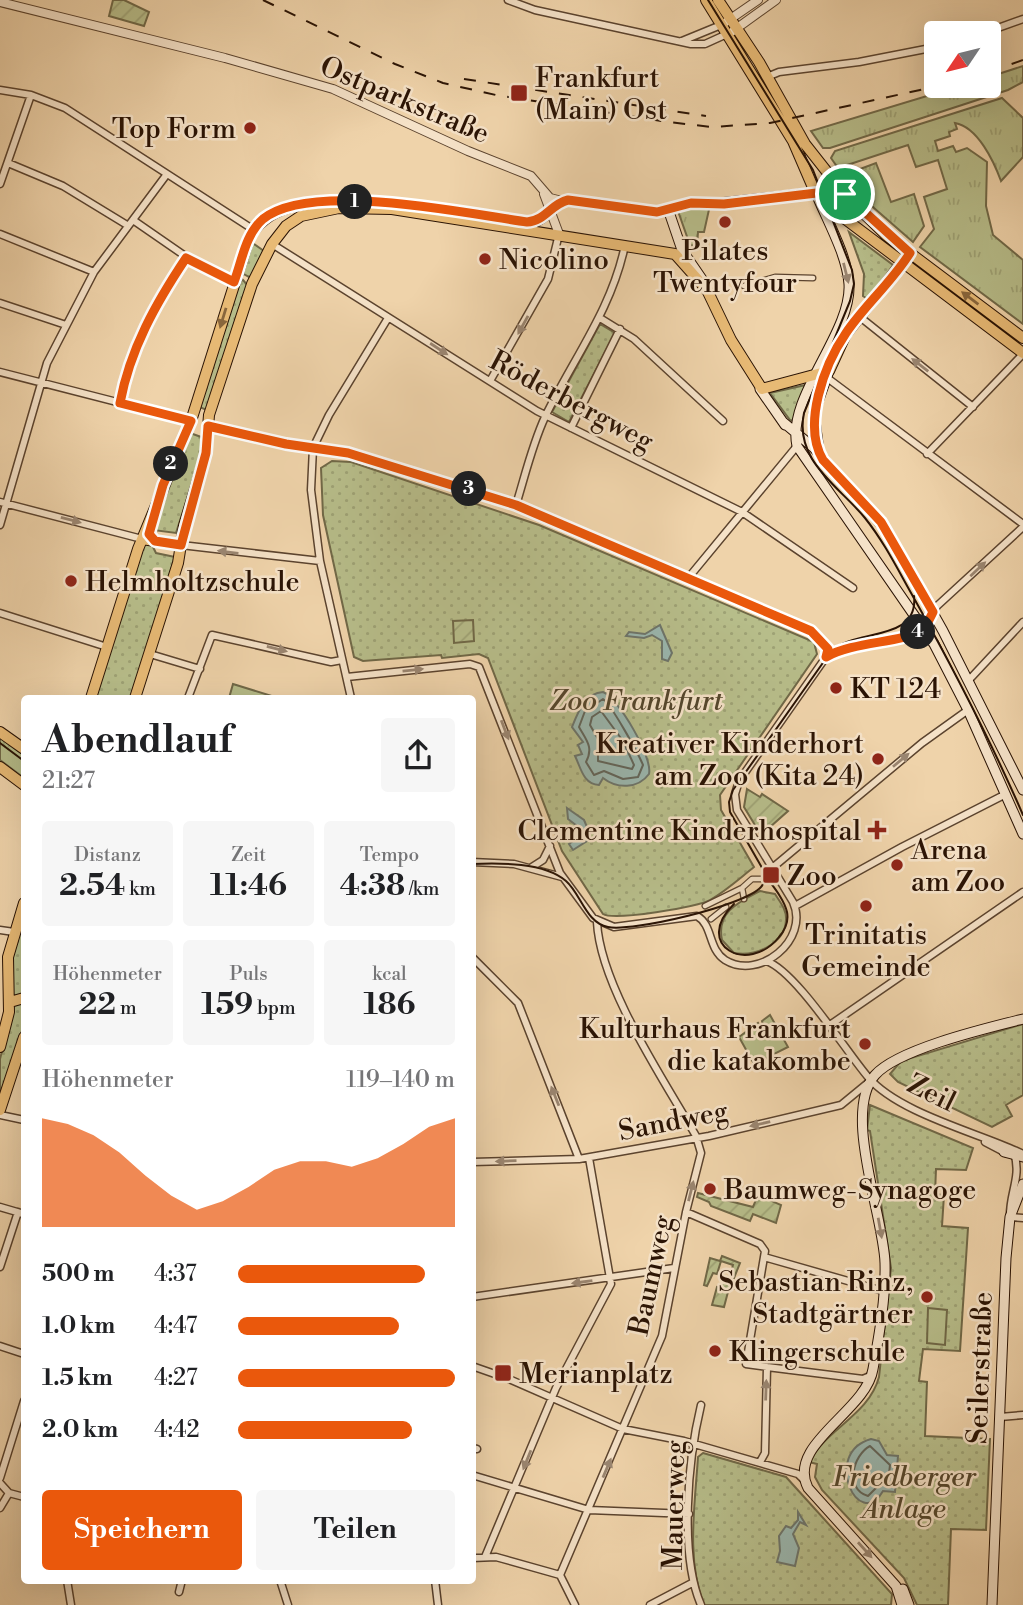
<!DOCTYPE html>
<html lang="de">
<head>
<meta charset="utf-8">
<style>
  :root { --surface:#fff; --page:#f6f6f6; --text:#202124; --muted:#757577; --accent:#ea580c }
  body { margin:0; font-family:"Libre Bodoni",serif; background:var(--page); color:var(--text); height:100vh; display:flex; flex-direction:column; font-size:26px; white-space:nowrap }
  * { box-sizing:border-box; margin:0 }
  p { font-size:23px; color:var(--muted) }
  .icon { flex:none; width:38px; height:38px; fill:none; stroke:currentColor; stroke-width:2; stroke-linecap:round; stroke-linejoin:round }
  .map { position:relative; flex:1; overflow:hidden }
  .drawer { position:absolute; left:21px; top:695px; width:455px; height:889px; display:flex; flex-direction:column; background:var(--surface); border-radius:7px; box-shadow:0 7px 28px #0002 }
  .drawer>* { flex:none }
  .needle { width:46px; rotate:235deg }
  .buttons { position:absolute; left:924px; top:21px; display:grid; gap:14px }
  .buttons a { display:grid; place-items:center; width:77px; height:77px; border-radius:7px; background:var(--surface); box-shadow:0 7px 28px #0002; font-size:35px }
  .pin { position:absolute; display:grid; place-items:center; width:60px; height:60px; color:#fff; margin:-30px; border:4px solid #fff; border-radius:50%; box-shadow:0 2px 7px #0007 }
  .km { position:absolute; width:35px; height:35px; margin:-18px; border-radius:50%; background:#222; color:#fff; font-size:19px; line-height:35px; text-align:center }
  .round { display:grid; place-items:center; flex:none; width:74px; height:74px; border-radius:7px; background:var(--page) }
  .summary { display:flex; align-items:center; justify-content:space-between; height:119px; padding:0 21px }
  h1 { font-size:38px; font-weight:700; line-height:52px }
  .figures { display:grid; grid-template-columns:repeat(3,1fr); gap:10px; height:119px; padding:7px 21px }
  .figures div { display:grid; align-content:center; border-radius:7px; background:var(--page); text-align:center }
  .figures b { font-size:30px; font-weight:700 }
  .figures small { font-size:19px; font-weight:400 }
  .figures p { font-size:19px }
  .chart { height:196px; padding:14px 21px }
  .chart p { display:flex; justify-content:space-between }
  .chart svg { width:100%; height:126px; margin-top:7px; fill:var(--accent); opacity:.7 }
  .button { display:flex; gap:14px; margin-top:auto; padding:14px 21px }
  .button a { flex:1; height:80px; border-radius:7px; background:var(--accent); color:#fff; font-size:28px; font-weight:700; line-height:80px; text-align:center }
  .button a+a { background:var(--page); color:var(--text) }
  ul { padding:0 21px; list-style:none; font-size:23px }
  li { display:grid; grid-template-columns:112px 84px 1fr; align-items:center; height:52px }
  li i { height:18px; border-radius:9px; background:var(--accent) }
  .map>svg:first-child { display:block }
</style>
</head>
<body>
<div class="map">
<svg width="1023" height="1605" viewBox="0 0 1023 1605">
  <defs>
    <pattern id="grass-tufts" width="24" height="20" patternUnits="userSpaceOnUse" patternTransform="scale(1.75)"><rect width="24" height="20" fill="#b7bd8a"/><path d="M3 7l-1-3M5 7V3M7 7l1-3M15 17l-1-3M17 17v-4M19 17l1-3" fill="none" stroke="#9ea275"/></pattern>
    <pattern id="park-dots" width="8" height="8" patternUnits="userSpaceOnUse" patternTransform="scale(1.75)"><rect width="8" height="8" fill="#b7bd8a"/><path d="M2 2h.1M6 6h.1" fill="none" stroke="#9ea275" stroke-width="1.8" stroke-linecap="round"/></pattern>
    <pattern id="garden-furrows" width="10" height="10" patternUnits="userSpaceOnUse" patternTransform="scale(1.75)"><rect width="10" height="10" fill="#b7bd8a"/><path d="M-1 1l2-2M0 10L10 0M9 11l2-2" fill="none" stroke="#9ea275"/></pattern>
  </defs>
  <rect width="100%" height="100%" fill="#efd3aa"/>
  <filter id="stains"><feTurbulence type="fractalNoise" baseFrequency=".00286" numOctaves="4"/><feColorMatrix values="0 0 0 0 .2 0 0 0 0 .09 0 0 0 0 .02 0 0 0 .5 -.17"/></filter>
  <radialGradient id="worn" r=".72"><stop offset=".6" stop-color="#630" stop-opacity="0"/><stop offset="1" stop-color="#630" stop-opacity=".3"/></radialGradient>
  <path fill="url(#grass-tufts)" stroke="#706847" stroke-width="2" d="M1023,66V82L1008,90L830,148H823L811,131L960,86H989V77Z
    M1002,98L1023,118V157L1001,181C994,162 978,127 955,123L957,129L949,132L950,136L935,141L938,151L953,146L956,152L967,148L987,162L986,206L993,235L1023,260V324L920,247L934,229L924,197L947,189L938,160L916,167L908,145L838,168L831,158L835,151Z
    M876,163L891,202L914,194L924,226L913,242L874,208L844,175Z
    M710,205L704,232H698L697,246L690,245L678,211Z
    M0,737L24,755V778L0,760Z"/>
  <path fill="url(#park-dots)" stroke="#706847" stroke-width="2" d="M849,232L893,265L869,300L863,296L864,274Z
    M251,242L264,251L251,278L242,273Z
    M243,280L248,286L207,410L199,407L238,282Z
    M600,324L615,333L569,422L552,412Z
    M810,384L794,421L790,420L770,393Z
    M190,433L204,438L203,449L176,533L153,530Z
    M332,461L351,462L539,525L814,642L817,654L720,795L721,810L754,867C740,878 726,891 710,900C698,907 614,921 603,914L562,851L488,658L479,654L442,658L441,655L363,661L354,657L323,515L321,468Z
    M144,542L151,543L156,553L175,557L131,698H94Z
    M760,891L775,894C780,902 787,910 786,920C785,944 755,957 734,953L722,940C716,912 739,902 760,891Z
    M24,913V994L13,996L11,964Z
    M24,1002V1025L0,1095V1059L14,1005Z
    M1023,1024V1095L1006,1105L1012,1116L992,1127L898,1082L890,1074L901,1061Z
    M870,1105L973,1148L966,1170L936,1169L935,1194L944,1195L942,1226L968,1228L960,1351L923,1349L919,1381L927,1382L925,1436L990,1439L986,1530L951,1529L948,1605H917L904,1578L822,1490L815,1477L817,1464L809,1462C826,1429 869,1415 879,1377L891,1268L870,1131L867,1130Z
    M703,1453L786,1477L892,1594L891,1605H704C686,1560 695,1504 698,1457Z"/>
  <path fill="url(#garden-furrows)" stroke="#706847" stroke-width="2" d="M113,0H124L149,12L144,26L109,16Z
    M473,620L474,641L454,643L453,621Z
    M747,789L760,797L762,794L788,811L761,835L744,807Z
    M698,1193L753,1207L758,1195L781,1205L776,1223L753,1214L750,1221L711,1206L709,1202L697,1197Z
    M722,1256L740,1263L734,1278L730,1276L733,1265L721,1261L717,1274L713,1273L707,1286L704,1285L710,1258L720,1261Z
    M723,1281L737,1284L736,1289L729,1288L724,1307L712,1305L717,1287L721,1288Z"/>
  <path fill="#b7bd8a" stroke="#706847" stroke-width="2" d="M233,684L275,697V698H229Z
    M770,1015L788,1047L754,1064L739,1037L758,1023L766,1033L762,1021Z
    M928,1308L947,1310L945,1345L927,1343Z"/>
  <path fill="#9ab7af" stroke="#6d756b" stroke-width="2" d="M660,625L672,653L668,661L662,659V641L652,635L644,638L626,636L629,632L645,634Z
    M603,692C618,698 653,757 649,774C638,789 617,789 603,778L599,785C583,784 581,768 575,756L582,754L578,745L583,742L572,727C578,712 585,693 603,692Z
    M567,808L584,820L590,834L587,841L573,850L569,844L582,834L581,829L568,819Z
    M871,1439L879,1441L887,1455L898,1456L895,1492L883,1491C859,1533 821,1453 871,1439Z
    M798,1512L806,1525L800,1522L793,1534L799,1548L795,1566L777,1562L780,1551L779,1536L786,1526L791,1528L798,1520Z"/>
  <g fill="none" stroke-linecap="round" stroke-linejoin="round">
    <path stroke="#62655a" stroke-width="2" d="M603,699C611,704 638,753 643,765L638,777L623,779L604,771L594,775L586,762C594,747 586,740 579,727L585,711Z
      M601,711L623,741L634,765L632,769L598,761V739L590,725L592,717Z
      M870,1446L890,1465L888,1482L879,1485L868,1496C844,1489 853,1455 870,1446Z"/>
    <defs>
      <path id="pedestrian" d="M744,286L775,277L813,278
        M742,888L744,899
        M705,906L742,888L752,879H767
        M711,919L726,907"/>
      <path id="minor" d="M508,0L535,10L691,44H705L727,34
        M984,33L1023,19
        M682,41L721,25
        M767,77L779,72L859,62L936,47
        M0,90L31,95L65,108L254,230
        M8,163L63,186L127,225
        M0,184L31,95
        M133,220L201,267L234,282
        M0,234L94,272
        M272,244L537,411L742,512L853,588
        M0,303L66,325
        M860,317L973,407
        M600,318L634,339L723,421
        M0,372L191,421
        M826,377L1023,524
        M490,381L548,279L559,234
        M120,403C130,349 156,303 186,258
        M208,426L286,444L348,453L516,505L811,631L828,649L827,655
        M571,428L620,329
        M927,454L1023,354
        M0,502L142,539
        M516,505C525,476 532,445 545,417C573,359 612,309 625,245
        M0,525L47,363L94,272L167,174
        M181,545L320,561
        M689,577L797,446
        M0,613L107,647
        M922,629L937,606L1023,527
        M150,654L200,669
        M347,677L470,664L479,667L560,873L593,918L614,927L697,916C713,925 708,949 725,960C759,981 810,940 793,902L737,810L735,794L739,781L826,657L862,643L914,634L929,636
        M968,681L1023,622
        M188,698L212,635L331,662L342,660
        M351,698L320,561L311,490L313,448L329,415L388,318
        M472,862L514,864L562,877
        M532,867L543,860L550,846
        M771,869L922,743L968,710
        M795,906L902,847L1006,794
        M0,930L14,932
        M472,957L518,1003L579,1159
        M766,961C795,970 845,1050 868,1077C898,1113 979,1133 1021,1153
        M827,1027L1023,892
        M0,1115L24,1120
        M985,1142L1006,1153
        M1014,1153C1022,1176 1009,1194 1010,1217L1023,1218
        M472,1162L579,1159L709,1136L841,1105L869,1082
        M0,1207L24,1214
        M686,1212L760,1244L765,1251L746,1364L767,1367L765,1453L760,1462
        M764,1257L883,1291
        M0,1267L18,1212
        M472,1297L674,1268
        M0,1346L24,1354
        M472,1366L509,1379L623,1429L684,1441L798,1474L804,1480
        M767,1367L863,1379L870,1376
        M1000,1417L1023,1415
        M472,1448L477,1449
        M472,1475L589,1510L689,1514
        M0,1478L24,1401
        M0,1483L9,1493L24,1497
        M0,1508L9,1493
        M485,1557L556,1388L611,1284L589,1158
        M472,1558L496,1557L560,1575L575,1605
        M560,1575L662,1336L686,1212L701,1153L696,1136C664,1080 600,986 597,922
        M67,1580L71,1605
        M280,1580L288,1605
        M435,1580L438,1605
        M179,1592L182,1580
        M650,1605L692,1583
        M701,1605C679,1554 688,1459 701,1405"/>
      <path id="tertiary" d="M0,2L225,58L333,89L468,151L531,176L550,198L562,201
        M726,22L758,0
        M733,31L776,0
        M544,194L559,234"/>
      <path id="secondary" d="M818,198C829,224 847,256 849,284C852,333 786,397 797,446L934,644L968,710L1023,834
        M668,209L682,250L702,279
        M760,389L785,425
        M783,422L814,448L887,531L943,631L1023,790
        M819,451L814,413L829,371
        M1004,1152L1023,1157
        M903,1589L909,1605
        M902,1605L896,1586L808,1488C786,1444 866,1412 873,1369C879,1336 886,1297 885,1263C884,1217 842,1112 875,1075C898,1049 987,1028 1023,1019
        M992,1605L1006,1258L1010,1217L1023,1184"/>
      <path id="primary" d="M706,0L793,141L815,192L824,203L1023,353
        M718,0L759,62L805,144L846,196L886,235L1023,338
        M478,215C495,218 525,228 540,219C551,213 555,203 568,200L657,212L692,203H724L825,192L845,194
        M142,539L181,545
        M91,698L138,549L191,421L249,238C269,203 306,203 341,202
        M135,698L178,563L184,526L206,453L209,415L252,284L272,244L286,226L301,216L339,208L392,209L675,254L707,290L731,340L762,389L829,371L846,334L910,253
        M0,732L24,749
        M0,767L24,785
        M10,1002L24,998
        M0,1047L9,1012L8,957L24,903
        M0,1110L24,1037"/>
    </defs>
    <use href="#pedestrian" stroke="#5b432e" stroke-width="7"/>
    <use href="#minor" stroke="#5b432e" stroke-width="9"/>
    <use href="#tertiary" stroke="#5b432e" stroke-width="10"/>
    <use href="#secondary" stroke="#2a1304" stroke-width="11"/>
    <use href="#primary" stroke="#2a1304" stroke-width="12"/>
    <use href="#pedestrian" stroke="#f5e2c8" stroke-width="4.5"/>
    <use href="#minor" stroke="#f5e2c8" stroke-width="6"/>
    <use href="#tertiary" stroke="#f5e2c8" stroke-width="8"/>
    <use href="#secondary" stroke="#f5e2c8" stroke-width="9"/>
    <use href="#primary" stroke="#e8ba75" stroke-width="10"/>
    <path stroke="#2a1304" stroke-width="2" d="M708,0L813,170L852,270L854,284L850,301L804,413C794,461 839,486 865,518C885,543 899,572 915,600C954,670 991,741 1023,815
      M0,743L24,761
      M472,864C500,863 544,862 566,881C581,894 586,923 608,927C632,932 744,906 761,887C765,883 765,878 765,873L730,812L729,802L733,790L832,650C856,629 919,642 914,596
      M734,904C692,945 748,976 779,937C785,930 789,922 787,912C784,898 770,883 762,871"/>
    <path stroke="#2a1304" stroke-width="2" stroke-dasharray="12 12" stroke-linecap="butt" d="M263,0L395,64L443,83L496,95L668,122L712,127L770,123L938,86
      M989,72L1023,60
      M464,79L706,116"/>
  </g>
  <defs><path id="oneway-solid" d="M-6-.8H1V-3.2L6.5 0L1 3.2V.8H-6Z" transform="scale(1.75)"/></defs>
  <g fill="#9a8570">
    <use href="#oneway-solid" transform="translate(846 273) rotate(76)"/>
    <use href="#oneway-solid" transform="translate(523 325) rotate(119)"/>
    <use href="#oneway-solid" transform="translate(439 349) rotate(33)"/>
    <use href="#oneway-solid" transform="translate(920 365) rotate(-142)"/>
    <use href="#oneway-solid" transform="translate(71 520) rotate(15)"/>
    <use href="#oneway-solid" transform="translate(228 552) rotate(-173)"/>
    <use href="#oneway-solid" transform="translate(978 569) rotate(-43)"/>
    <use href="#oneway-solid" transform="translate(277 649) rotate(14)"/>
    <use href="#oneway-solid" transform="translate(413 670) rotate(-6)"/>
    <use href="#oneway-solid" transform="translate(505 730) rotate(69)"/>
    <use href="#oneway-solid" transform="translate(901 760) rotate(-40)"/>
    <use href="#oneway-solid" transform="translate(555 1096) rotate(-112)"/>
    <use href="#oneway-solid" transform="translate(760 1124) rotate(167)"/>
    <use href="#oneway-solid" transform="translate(506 1161) rotate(178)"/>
    <use href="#oneway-solid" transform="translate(691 1191) rotate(-76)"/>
    <use href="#oneway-solid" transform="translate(880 1228) rotate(80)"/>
    <use href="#oneway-solid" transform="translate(582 1282) rotate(172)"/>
    <use href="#oneway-solid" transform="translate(766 1390) rotate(-88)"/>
    <use href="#oneway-solid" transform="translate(527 1460) rotate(112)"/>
    <use href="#oneway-solid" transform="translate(607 1468) rotate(-67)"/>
    <use href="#oneway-solid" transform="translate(865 1550) rotate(48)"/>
  </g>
  <g fill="#89663c">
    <use href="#oneway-solid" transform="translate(970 298) rotate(-143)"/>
    <use href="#oneway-solid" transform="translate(223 318) rotate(107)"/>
  </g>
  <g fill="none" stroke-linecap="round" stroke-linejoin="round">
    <defs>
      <path id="route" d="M825,192L845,194L910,253C892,282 865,305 846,333C824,365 802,425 823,460L881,522L933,612C930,618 927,626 921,630C903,643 854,641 826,657L828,649L811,631L516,505L348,453L286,444L208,426L206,453L181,545L155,541L149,534L163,485L191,421L120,403C130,349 156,303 186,258L234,282C242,261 245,235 263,219C310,180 469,214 527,222C545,221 551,204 568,200L657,212L691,203L724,204Z"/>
    </defs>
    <use href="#route" stroke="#fff" stroke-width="14"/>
    <use href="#route" stroke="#ea580c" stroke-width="9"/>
  </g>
  <g fill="#8f2418" stroke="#f5e2c8" stroke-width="2.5">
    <rect x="510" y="84" width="18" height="18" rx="3.5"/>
    <circle cx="250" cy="128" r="7"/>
    <circle cx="725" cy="222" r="7"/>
    <circle cx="485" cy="259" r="7"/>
    <circle cx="71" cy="581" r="7"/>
    <circle cx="836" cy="688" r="7"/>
    <circle cx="878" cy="759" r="7"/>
    <path d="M873.5 819.5h7v7h7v7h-7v7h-7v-7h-7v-7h7z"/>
    <circle cx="897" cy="865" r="7"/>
    <rect x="762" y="866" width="18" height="18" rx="3.5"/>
    <circle cx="866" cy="906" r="7"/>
    <circle cx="865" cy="1044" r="7"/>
    <circle cx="710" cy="1189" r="7"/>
    <circle cx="927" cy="1297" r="7"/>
    <circle cx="715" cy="1351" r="7"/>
    <rect x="494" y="1364" width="18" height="18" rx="3.5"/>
  </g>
  <g text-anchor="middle" stroke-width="5" stroke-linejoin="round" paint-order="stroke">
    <g font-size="28" fill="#2a1304" stroke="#f5e2c8" text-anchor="start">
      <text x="535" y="87">Frankfurt<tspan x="535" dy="32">(Main) Ost</tspan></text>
      <text x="236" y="138" text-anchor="end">Top Form</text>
      <text x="725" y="260" text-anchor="middle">Pilates<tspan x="725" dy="32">Twentyfour</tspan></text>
      <text x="499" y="269">Nicolino</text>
      <text x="85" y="591">Helmholtzschule</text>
      <text x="850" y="698">KT 124</text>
      <text x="864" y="753" text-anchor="end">Kreativer Kinderhort<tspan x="864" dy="32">am Zoo (Kita 24)</tspan></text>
      <text x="861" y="840" text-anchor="end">Clementine Kinderhospital</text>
      <text x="911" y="859">Arena<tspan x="911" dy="32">am Zoo</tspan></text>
      <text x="787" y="885">Zoo</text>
      <text x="866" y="944" text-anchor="middle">Trinitatis<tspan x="866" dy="32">Gemeinde</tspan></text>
      <text x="851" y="1038" text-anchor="end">Kulturhaus Frankfurt<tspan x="851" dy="32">die katakombe</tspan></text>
      <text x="724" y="1199">Baumweg-Synagoge</text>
      <text x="913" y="1291" text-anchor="end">Sebastian Rinz,<tspan x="913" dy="32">Stadtgärtner</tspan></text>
      <text x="729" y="1361">Klingerschule</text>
      <text x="519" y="1383">Merianplatz</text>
    </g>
    <g font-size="28" fill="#2a1304" stroke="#f5e2c8">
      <text transform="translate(405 99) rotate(23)" y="10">Ostparkstraße</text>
      <text transform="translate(572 400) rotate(28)" y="10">Röderbergweg</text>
      <text transform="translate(932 1092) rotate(26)" y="10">Zeil</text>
      <text transform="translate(673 1120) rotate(-11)" y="10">Sandweg</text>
      <text transform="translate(650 1275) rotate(-78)" y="10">Baumweg</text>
      <text transform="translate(979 1368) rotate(-88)" y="10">Seilerstraße</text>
      <text transform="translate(673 1505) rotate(-89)" y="10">Mauerweg</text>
    </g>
    <g font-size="28" font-style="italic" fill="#54462c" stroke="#f5e2c8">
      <text x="636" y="710">Zoo Frankfurt</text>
      <text x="904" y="1486">Friedberger<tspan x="904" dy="32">Anlage</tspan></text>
    </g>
  </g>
  <rect width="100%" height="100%" filter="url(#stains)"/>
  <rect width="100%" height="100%" fill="url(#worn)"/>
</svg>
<div class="buttons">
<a><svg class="needle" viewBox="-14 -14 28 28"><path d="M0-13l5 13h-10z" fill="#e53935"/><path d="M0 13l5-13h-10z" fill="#757577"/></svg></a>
</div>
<div class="pin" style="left:845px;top:194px;background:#1e9e55"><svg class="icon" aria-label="arrive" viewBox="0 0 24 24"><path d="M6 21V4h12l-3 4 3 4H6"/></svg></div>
<b class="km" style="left:355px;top:202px">1</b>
<b class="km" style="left:171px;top:464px">2</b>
<b class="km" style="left:469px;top:489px">3</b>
<b class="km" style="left:918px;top:632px">4</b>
<section class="drawer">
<div class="summary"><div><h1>Abendlauf</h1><p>21:27</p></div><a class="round"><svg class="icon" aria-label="share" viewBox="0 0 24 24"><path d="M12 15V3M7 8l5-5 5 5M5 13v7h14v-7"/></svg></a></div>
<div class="figures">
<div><p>Distanz</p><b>2.54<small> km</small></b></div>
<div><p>Zeit</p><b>11:46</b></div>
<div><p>Tempo</p><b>4:38<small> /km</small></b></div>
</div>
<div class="figures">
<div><p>Höhenmeter</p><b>22<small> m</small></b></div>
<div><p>Puls</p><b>159<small> bpm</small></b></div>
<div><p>kcal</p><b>186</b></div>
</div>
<div class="chart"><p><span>Höhenmeter</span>119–140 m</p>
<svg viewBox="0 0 160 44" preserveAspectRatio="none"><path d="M0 44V6L10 8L20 12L30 18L40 26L50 33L60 38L70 35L80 30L90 24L100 21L110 21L120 23L130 20L140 15L150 9L160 6V44z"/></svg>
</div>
<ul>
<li><b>500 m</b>4:37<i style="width:86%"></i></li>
<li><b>1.0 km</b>4:47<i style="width:74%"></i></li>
<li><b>1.5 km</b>4:27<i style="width:100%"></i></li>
<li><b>2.0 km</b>4:42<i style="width:80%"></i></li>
</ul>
<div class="button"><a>Speichern</a><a>Teilen</a></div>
</section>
</div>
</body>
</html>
